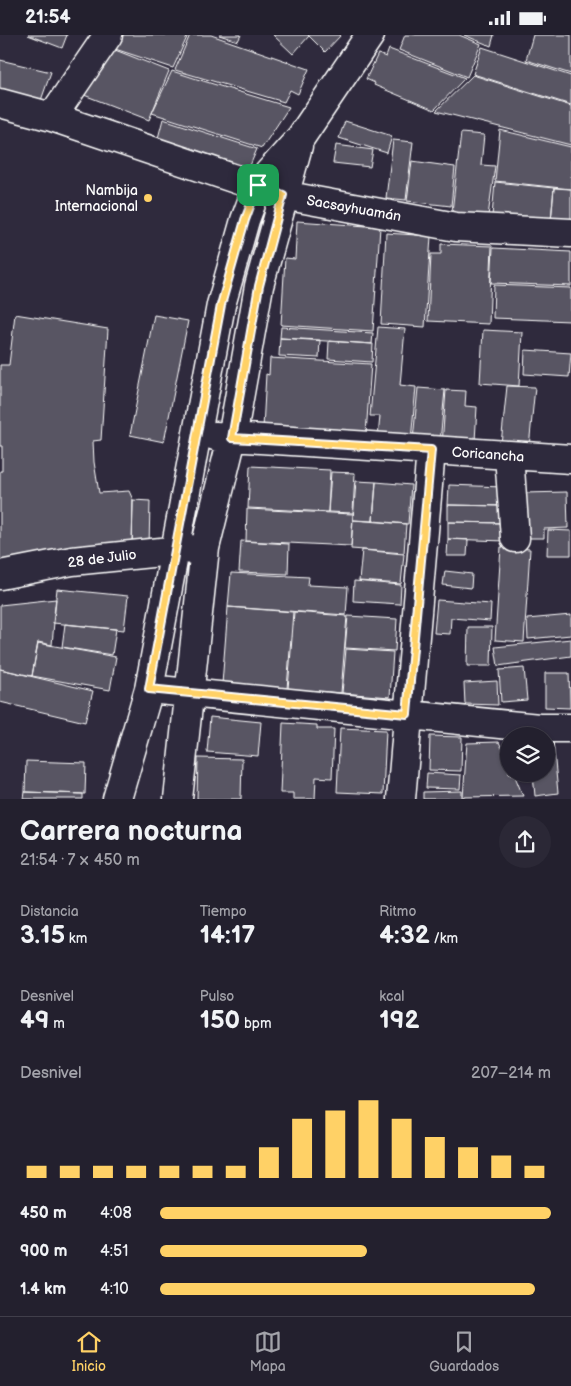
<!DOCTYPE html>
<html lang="es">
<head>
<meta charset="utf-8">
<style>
  :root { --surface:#23202e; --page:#2b2836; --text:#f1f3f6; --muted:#a3a3aa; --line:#403e4a; --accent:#ffd166 }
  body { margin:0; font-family:"Balsamiq Sans",sans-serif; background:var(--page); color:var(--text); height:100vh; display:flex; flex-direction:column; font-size:19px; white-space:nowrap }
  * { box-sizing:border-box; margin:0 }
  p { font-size:16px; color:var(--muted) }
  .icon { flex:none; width:28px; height:28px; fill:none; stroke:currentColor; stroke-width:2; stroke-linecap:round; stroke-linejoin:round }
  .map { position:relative; height:764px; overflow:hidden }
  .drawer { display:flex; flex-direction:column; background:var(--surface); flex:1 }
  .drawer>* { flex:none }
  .buttons { position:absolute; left:500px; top:692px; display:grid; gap:10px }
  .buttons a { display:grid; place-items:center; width:55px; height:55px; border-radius:50%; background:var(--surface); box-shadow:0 1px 4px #0004,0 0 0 1px var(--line); font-size:25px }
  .pin { position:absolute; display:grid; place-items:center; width:42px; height:42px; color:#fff; margin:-21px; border-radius:10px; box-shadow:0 2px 8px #0006 }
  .round { display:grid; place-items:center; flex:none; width:52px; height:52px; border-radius:26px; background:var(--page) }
  .overview { display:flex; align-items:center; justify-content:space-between; height:85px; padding:0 20px }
  h1 { font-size:28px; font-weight:600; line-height:38px }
  .figures { display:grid; grid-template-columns:repeat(3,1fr); gap:8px; height:85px; padding:5px 20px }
  .figures div { display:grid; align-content:center }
  .figures b { font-size:25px; font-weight:600 }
  .figures small { font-size:14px; font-weight:400 }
  .figures p { font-size:14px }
  .chart { height:140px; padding:10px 20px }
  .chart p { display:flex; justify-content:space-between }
  .chart svg { width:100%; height:90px; margin-top:5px; stroke:var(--accent); stroke-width:6 }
  ul { padding:0 20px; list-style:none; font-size:16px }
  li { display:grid; grid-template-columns:80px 60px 1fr; align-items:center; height:38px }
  li i { height:12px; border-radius:6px; background:var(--accent) }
  .status { display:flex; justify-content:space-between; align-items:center; height:35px; padding:0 25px; background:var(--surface); direction:ltr }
  .status svg { height:14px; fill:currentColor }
  .tabs { display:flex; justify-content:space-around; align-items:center; height:70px; border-top:1px solid var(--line); background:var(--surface); font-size:14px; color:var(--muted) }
  .tabs a { display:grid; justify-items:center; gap:2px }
  .tabs .on { color:var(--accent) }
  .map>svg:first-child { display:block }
</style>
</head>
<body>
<div class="status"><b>21:54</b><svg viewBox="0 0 49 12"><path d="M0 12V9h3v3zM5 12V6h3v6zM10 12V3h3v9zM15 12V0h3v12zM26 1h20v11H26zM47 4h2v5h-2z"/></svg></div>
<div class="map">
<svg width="571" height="764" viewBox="0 0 571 764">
  <rect width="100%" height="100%" fill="#2f2a3d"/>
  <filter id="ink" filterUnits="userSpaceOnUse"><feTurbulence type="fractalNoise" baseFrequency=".02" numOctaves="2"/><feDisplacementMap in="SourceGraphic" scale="10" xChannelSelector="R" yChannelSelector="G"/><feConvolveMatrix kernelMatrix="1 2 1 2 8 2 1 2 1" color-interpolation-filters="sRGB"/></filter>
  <g filter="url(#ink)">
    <path fill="#595564" stroke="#fff" d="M28,0H67L62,13Z
      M121,0H188L173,33L112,13Z
      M190,0H211L309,34L298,59L290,55L284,67L175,35Z
      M219,0H241L238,6Z
      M273,0H308L309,1L293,19Z
      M308,0H341L325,17Z
      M405,0H459L481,9L467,42L399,15Z
      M464,0H494L491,11Z
      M533,0H571V39L526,25Z
      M482,12L571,41V70L473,39Z
      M110,13L169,36L149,85L84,60Z
      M389,14L465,43L434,75L374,50L375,48L366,44L378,19L386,22Z
      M0,25L51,37L39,71L0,61Z
      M172,36L200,45L289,72L262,113L152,78Z
      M473,40L571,71V110L436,76Z
      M163,84L257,114L249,133L157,107Z
      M345,86L392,101L387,118L339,103Z
      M500,95L571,112V154L495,146Z
      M461,98L484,100L481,130L495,131L488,181L452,177Z
      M393,105L413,107L406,165L386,163Z
      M336,110L373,115L370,132L333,128Z
      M412,126L455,132L451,171L407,166Z
      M495,147L554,153L551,186L492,181Z
      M554,153L571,154V189L551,186Z
      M297,186L380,192L373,296L281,290L285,223L295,224Z
      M386,198L431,201L425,292L381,289Z
      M441,209L492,211L489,289L428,286L431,219H441Z
      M493,213L571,217V251L491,248Z
      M494,250L571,253V286L493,283Z
      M15,279L108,294L101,405L93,406L94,427L99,458L129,456L133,465L132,513L0,535V436H2V411H0V330H9Z
      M154,280L188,286L164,407L130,400Z
      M281,292L373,298L372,309L280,303Z
      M378,292L405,294L400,350L416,352L411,405L378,402L380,381H370Z
      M483,295L522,297L519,351L480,348Z
      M280,303L320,305L319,323L279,321Z
      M329,306L373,309L372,327L328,324Z
      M525,315L571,318L569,342L524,339Z
      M270,323L371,329L366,399L263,393L266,339L269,340Z
      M507,351L535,352L529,412L501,409Z
      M418,353L445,355L440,407L413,405Z
      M446,355L466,356L465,371L477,372L475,406L442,410Z
      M250,431L330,435L328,477L248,473Z
      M331,437L355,438L353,478L328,477Z
      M356,446L376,447L373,486L353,485Z
      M376,447L411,450L408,489L373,486Z
      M449,450L503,452L504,471L448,470Z
      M567,457L568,493L544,494V503H526L524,458Z
      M133,465L150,466L149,513H132Z
      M448,470L504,471V488L448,487Z
      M247,474L353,479L351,511L246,506Z
      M353,485L406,489L404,518L351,514Z
      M448,487L504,488L505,506L448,504Z
      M548,495L571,496V520H547Z
      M448,504L468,505L467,521H447Z
      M241,506L289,509L288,539L239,537Z
      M501,512L530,514L524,607L495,605Z
      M362,515L404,519L401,549L359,546Z
      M445,536L472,539L471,553L443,550Z
      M231,538L309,542L308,550L348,552L346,580L228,572Z
      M354,546L401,550L400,569L353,566Z
      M57,554L128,561L124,595L53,588Z
      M56,564L52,610L38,607L32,641L0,634V570Z
      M437,565L491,569L490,586L451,583L450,599L434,598Z
      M228,572L293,577L287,654L222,649Z
      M294,577L347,581L341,658L288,654Z
      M571,580V600L528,604L527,584Z
      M348,581L397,584L395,616L345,613Z
      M65,589L116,594L112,620L62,612Z
      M468,592H492L491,631H467Z
      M571,604V621L498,631L495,612Z
      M38,608L116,622L110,655L32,641Z
      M346,614L393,617L390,662L342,658Z
      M524,633L527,665L501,667L499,635Z
      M0,634L93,656L85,687L0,667Z
      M545,638H569L570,673L545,672Z
      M497,646L498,670L465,669L464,648Z
      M210,682L261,687L258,721L207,717Z
      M283,688L317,690V694H334L332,743L316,742L315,764H293V758H280Z
      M340,693L386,695L383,759L337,757Z
      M430,701L462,702L461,736L429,735Z
      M553,705L558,758L535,761L533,739H546V706Z
      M499,707L509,728V739H514L523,761L463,762L467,708Z
      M198,723L242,724L241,764H197Z
      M26,726L86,728L85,759L25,757Z
      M427,738L461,740L460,754L426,753Z
      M462,756V764H423V757Z
      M25,757L83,759V764H24Z"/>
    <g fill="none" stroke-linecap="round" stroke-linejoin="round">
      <defs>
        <path id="minor" d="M0,68L52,82L283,160L456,192L571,198
          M52,82L108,0
          M215,401L571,424
          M509,420L515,503
          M0,540L72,526L191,514
          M149,654L539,693H571
          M117,764L149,654L221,270L245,185L258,150L301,102L370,0
          M178,764L205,513L232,403L259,251L298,111
          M401,764L431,415"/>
      </defs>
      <use href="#minor" stroke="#fff" stroke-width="31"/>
      <use href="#minor" stroke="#2f2a3d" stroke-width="28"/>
    </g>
  </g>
  <g fill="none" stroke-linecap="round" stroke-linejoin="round" filter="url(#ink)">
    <defs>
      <path id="route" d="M258,150L283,160L259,251L232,403L431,415L407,679L149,654L221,270L245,185Z"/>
    </defs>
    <use href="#route" stroke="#fff" stroke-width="10"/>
    <use href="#route" stroke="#ffd166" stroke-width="6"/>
  </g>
  <circle fill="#ffd166" stroke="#2f2a3d" stroke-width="2" cx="148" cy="163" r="5"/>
  <g text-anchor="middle" stroke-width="4" stroke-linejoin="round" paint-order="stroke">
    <g font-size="14" fill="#fff" stroke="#2f2a3d" text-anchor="end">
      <text x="138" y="160">Nambija<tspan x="138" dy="16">Internacional</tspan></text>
    </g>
    <g font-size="14" fill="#fff" stroke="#2f2a3d">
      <text transform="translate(354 173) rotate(10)" y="5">Sacsayhuamán</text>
      <text transform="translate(488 419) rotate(4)" y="5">Coricancha</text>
      <text transform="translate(102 523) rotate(-7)" y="5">28 de Julio</text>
    </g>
  </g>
</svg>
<div class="buttons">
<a><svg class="icon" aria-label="layers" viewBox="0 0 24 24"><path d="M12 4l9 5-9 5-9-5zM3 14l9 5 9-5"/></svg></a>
</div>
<div class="pin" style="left:258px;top:150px;background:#1e9e55"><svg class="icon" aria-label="arrive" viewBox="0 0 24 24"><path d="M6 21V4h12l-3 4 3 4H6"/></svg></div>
</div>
<section class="drawer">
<div class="overview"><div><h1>Carrera nocturna</h1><p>21:54 · 7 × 450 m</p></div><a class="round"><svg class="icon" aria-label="share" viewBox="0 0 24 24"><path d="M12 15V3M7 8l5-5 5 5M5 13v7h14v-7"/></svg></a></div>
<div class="figures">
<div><p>Distancia</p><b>3.15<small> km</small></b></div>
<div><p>Tiempo</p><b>14:17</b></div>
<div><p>Ritmo</p><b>4:32<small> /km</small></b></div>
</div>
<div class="figures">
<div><p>Desnivel</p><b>49<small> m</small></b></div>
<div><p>Pulso</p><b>150<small> bpm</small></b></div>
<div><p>kcal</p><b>192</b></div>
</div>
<div class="chart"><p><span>Desnivel</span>207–214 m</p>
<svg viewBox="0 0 160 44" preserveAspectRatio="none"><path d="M5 44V38M15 44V38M25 44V38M35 44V38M45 44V38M55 44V38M65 44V38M75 44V29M85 44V15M95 44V11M105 44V6M115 44V15M125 44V24M135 44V29M145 44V33M155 44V38"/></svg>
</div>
<ul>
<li><b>450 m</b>4:08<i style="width:100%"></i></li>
<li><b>900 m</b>4:51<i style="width:53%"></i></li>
<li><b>1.4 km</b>4:10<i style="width:96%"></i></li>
</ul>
</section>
<nav class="tabs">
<a class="on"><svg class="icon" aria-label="home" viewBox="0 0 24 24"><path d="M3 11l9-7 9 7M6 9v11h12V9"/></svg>Inicio</a>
<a><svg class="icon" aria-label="map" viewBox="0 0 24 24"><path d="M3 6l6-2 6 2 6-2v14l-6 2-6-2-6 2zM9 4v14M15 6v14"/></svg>Mapa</a>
<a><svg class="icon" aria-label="saved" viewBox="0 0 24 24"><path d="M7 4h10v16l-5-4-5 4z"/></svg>Guardados</a>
</nav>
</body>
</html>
